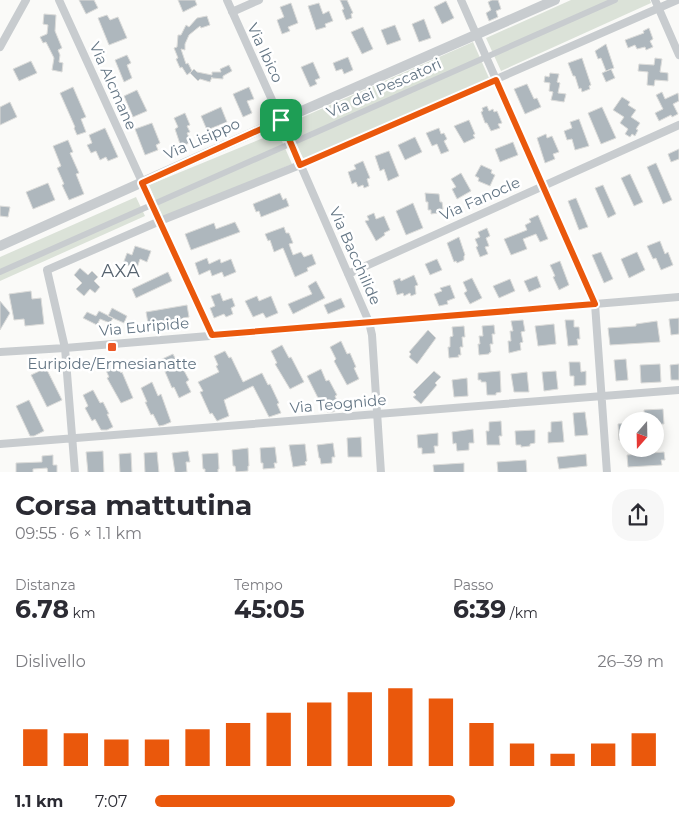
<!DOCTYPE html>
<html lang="it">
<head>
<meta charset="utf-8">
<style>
  :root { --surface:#fff; --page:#f7f7f7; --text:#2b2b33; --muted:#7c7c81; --accent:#ea580c }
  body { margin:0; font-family:Montserrat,sans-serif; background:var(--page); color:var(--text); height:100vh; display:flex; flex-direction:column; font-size:19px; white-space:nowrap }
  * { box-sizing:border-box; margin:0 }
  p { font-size:16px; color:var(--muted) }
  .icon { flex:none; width:28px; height:28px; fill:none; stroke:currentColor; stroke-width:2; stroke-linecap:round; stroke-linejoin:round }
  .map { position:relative; height:472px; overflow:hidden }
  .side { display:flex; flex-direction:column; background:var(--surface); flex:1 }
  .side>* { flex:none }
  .needle { width:32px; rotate:200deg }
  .tools { position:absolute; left:619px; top:412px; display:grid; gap:10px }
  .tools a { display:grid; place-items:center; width:45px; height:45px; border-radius:50%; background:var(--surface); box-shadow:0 2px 12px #0003; font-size:25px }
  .pin { position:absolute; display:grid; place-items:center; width:42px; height:42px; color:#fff; margin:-21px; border-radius:10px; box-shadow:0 2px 8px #0006 }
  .round { display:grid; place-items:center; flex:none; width:52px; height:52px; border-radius:20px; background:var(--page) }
  .summary { display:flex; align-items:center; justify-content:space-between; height:85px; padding:0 15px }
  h1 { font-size:28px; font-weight:700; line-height:38px }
  .metrics { display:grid; grid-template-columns:repeat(3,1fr); gap:8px; height:85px; padding:5px 15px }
  .metrics div { display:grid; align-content:center }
  .metrics b { font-size:25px; font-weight:700 }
  .metrics small { font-size:14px; font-weight:400 }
  .metrics p { font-size:14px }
  .chart { height:140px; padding:10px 15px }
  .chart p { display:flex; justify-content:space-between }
  .chart svg { width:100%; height:90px; margin-top:5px; stroke:var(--accent); stroke-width:6 }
  ul { padding:0 15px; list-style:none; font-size:16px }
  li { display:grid; grid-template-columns:80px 60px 1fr; align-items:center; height:38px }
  li i { height:12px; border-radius:6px; background:var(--accent) }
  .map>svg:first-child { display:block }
</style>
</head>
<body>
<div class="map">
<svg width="679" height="473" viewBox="0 0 679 473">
  <rect width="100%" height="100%" fill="#fafaf8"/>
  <path fill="#dbe2d8" d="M571,0H650L651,3L501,71L486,38Z
    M473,42L489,78L304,160L287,124Z
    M278,132L292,164L163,218L149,185Z
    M136,197L145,216L0,281V257Z"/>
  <path fill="#aeb7bd" stroke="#dcdcda" d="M79,0H94L98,8L86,14Z
    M178,0H195L197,5L183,12Z
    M340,0H347L353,13L351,14L352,18L346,20L342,10L344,9Z
    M492,0H498L501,9L496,11L498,17L489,21L486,13L491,10L488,2Z
    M446,1L454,18L442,24L434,7Z
    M291,3L298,23L288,27L290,31L282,34L277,20L284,17L280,7Z
    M319,3L323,14L329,11L333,21L325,24L326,27L316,30L308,6Z
    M44,14L56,15L55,31L62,48L58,50L60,55L59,62L63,63L62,72L52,70L54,58L46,42L43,43L40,37L47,34L48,25L43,24Z
    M107,15L110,20L118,17L127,38L109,45L98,18Z
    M207,16L210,25L201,28L200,26L189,35L185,44V50L181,49L186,64L188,63L192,71L187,75L182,67L180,68L176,59L178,58L174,48L177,47L178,35H181L186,25L189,27L197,18Z
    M424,19L431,38L419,42L412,24Z
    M395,25L401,40L387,45L381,30Z
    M363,27L373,49L362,54L351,32Z
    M649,28L653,39L650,41L653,47L646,50L645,47L637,49L635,45L628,48L625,40L644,33L643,31Z
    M606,44L614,68L606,71L601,58L598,59L595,51Z
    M127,55L131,63L127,65L132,78L124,82L115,60Z
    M348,57L353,70L344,74L342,69L336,71L333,63Z
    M582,58L591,85L589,86L590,89L582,92L581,88L579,89L575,76H573L568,63Z
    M655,58L662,59L660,72L668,73V81L655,80L654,86L647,85L648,72L638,71L639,64L654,65Z
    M31,61L37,73L19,81L13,69Z
    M313,62L320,78L315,80L317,84L310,87L301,67Z
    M229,65L232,71L223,76V79L212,78V77L210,82L200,79L198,81L190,73L194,69L197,72L212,75V72H221L220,69Z
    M611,69L615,78L606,82L602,73Z
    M550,73L559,74L557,82L560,83L558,93L566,94L564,102L551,100L553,92L549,91L550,83L544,82L545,76L549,77Z
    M527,84L534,99L537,98L541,107L525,114L514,89Z
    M73,87L86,117L81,119L86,132L77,135L74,128L75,127L60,93Z
    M249,87L254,99L247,101L252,113L243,117L233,94Z
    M137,90L147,111L133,117L124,96Z
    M662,92L665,99L678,93L679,101L673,104L678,114L672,117L671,115L659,121L655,113L663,109L656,95Z
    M622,97L630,102L628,105L636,110L631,117L640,123L636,129L638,130L635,136L632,134L630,137L625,134L628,129L620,123L624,117L613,110Z
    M10,102L17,117L0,125V107Z
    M487,106L489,111L493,109L494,112L497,111L502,123L498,124L500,128L491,131L487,123H485L481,112L483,111L482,108Z
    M221,107L227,122L207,130L201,116Z
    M602,107L616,138L601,144L588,113Z
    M185,113L190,125L187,126L190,132L187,133L191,142L181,147L175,129L178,127L174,118Z
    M579,119L589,146L575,150L572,139L567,140L564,131L572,128L570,122Z
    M469,120L475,134L473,135L475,138L464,143L454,126Z
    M152,123L160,143L156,145L158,150L145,155L135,129Z
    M105,128L118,157L108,161L106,157L100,160L96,151L91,153L87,145L92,143L89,135Z
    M439,128L441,134L444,133L447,139L444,141L449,151L441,154L437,144L432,146L426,133Z
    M546,134L547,138L552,136L559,152L553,154L555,159L545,163L537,138Z
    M415,137L422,152L405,160L398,145Z
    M68,140L73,152L70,153L79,173L76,174L84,194L69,200L62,185L64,184L57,168L61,166L53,146Z
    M513,142L518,155L500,162L495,149Z
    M679,149V159L671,162L668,154Z
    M389,151L399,176L388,181L384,169L380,171L375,156Z
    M363,161L370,178L367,179L369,186L364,188L363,185L358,187L356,182L352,184L348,172L356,169L354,165Z
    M656,163L672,200L663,204L647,167Z
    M481,165L492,170L491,173L495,175L490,186L478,181L479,178L475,176Z
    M461,173L471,191L457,199L452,189L456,187L451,179Z
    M630,174L643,202L634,206L621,178Z
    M48,183L55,200L33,209L26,192Z
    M603,185L616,214L608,218L595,188Z
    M280,193L283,200L286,198L289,206L261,217L259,211L256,212L253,204Z
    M425,193L439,194L440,202H442L443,209L438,210V213L431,214V210H428V202H426Z
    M576,198L588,227L579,230L568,201Z
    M413,203L423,228L406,235L396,211Z
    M0,206L10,207L8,217L0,216Z
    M374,213L376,219L384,216L390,230L384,233L385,235L376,241L365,221L369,220L367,216Z
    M538,215L548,239L540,242L536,234L523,239L527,249L511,255L504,239L527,230L525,225L531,222L529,219Z
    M235,222L240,232L191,250L185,234L214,223L216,229Z
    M284,227L286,233H289L293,243L289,244L293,255L301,252L304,257L312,254L316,264L307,268L308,271L295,277L283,248L274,252L270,240L268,241L265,234Z
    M487,228L490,236L486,238L489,246L485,247L488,254L480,257L476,247L478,246L475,239L480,237L478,232Z
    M459,237L465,255L464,256V260L457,263L456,261L454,262L447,243Z
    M660,241L665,254L668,252L673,265L661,270L656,258L653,259L647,246Z
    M135,246L151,251L147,262L140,259L137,268L123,264L127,253L132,255Z
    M601,252L613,279L604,283L592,255Z
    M637,252L645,270L629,278L621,259Z
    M207,258L209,264L220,259L221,263L231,259L236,272L224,277L222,272L212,276L210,270L199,275L195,263Z
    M437,259L442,270L430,275L425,264Z
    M560,261L569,285L559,290L553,277L555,276L550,265Z
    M80,268L88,275L92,271L98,277L94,281L100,287L95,293L90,289L84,296L76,289L82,283L74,275Z
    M168,272L172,281L136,298L132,289Z
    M414,275L418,285L415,286L416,294L411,296L410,293L404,296L403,293L397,295L393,281L400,278L401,281Z
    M537,276L541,287L529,292L524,281Z
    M472,278L482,298L470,304L464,293L467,291L463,282Z
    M510,279L515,291L499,298L493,286Z
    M316,281L325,298L293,314L288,304L312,294L308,286Z
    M450,285L455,298L447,301L448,304L439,306L434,294L442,291L440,288Z
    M31,291L32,299L41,298L44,324L25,326L24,319L14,320L9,294Z
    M220,293L223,301L232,298L235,306L231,308L233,314L226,317L224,314L214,318L210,308L215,306L211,296Z
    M257,296L259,301L271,296L278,313L266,318L263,313L253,317L245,301Z
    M341,298L345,307L328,314L324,305Z
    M0,301L10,313L0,330Z
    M187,305L189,317L183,318L184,321L152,326V323H148L146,312Z
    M112,308L127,316L124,323L108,316Z
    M99,311L113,318L110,323L100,319L97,325L83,318L87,312L96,316Z
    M679,318V334L671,335L669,319Z
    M523,320L525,331L521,332L523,342L520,343L521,350L509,353L508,341H511L510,331H513L511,321Z
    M565,320H574V327H579L580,339H577L578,345L568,346Z
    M657,321L660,342L610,345L608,328L636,326V324Z
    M554,324L556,344L538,346L535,326Z
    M494,325L495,334H492L493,344H490L491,352L489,353V354L479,355L478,344H480L479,336H483L482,326Z
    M464,326L465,337H462L463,347H460L461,355H458L459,357L449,358L448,347H450V337L453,336L452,327Z
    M428,330L436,338L417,364L409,357L411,354L409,352Z
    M341,341L347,354L350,353L356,367L354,368L359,379L347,385L334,361L336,359L330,347Z
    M282,345L289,358L291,357L304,382L290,389L275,364L277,363L271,351Z
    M225,351L229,358L231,357L243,382L262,373L268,385L270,384L279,403L277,404L281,413L269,417L253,386L224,400L229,416L217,421L212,413L210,414L200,392L203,391L198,382L219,372L216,366L218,365L214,356Z
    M173,354L179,366L181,365L189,380L186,382L191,392L179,398L174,387L172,388L160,360Z
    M626,359L628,380L616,381L614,360Z
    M115,361L121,373L122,372L133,398L121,403L107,378L109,377L104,366Z
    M569,362H580L581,372L586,371V385L574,386V376H570Z
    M660,364L661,382L641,383L640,365Z
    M679,364V380H671L670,365Z
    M46,368L62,400L47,407L31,375Z
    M321,369L326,381L329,380L337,395L335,396L340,408L333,412H327L322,401L320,402L307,376Z
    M434,371L441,377L435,383L437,385L421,404L413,397L416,395L413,392Z
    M500,371L501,392L496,393V395H487L486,382H481V380H478V373Z
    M556,371L558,389L544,391L542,372Z
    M527,372L529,392H514L511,374Z
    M467,378L468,396L454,397L452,380Z
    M152,382L158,396L161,394L171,422L164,425L159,426L153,414L151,415L145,402H147L141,388Z
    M93,390L100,403L103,402L109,414H107L113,427L107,430H101L95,419L92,421L85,408L88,406L83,395Z
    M29,400L44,431L34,436H30L16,406Z
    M663,409L664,424H655V421H645L644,410Z
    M585,412L588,435L575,436L573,413Z
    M501,421L502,436H499L500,445H487L486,431H489V422Z
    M562,421L564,442L548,443V432H551V422Z
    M628,423V439L619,440L618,424Z
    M473,429L474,443H469V450L457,451L456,443L453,444L452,432Z
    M535,430V443L530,444V446L521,447V445H516L515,431Z
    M438,433V446H434L435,453L422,454V448H418L417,435Z
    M361,437L362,457H348L347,438Z
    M333,443L335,457H332V463L321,464L320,458H319L317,445Z
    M305,444L307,461L305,462L306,465L293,467L289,445Z
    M275,447L277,463H274L275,468L263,469V463H261L260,448Z
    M248,448L249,466H248V471L236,472L235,466H233L232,450Z
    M103,451L104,473H88L86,452Z
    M188,451L190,462H186L187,472L175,473L172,453Z
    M157,452L159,473H145L144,453Z
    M664,452L665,460H661L662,465L628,467L627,455Z
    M131,453L132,473H120L119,454Z
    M218,453L219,469H218V473H205V469H203L202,454Z
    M586,454L587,466L559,469L557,457Z
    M53,455V465H57V473H48L47,468L33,469V473H16V463L42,462V456Z
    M526,460L527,473H498L497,462Z
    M464,463V473H434L433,465Z"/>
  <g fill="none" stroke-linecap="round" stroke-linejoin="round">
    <path stroke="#c8cccf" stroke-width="6" d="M0,272L615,0"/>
    <path stroke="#c8cccf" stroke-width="8" d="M59,0L212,335
      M227,0L281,120L369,322L372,335L381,473
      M461,0L595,304L607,473
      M655,0L679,55
      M232,12L259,0
      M0,47L26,0
      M348,274L679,125
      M0,352L65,348L679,297
      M0,444L679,390
      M75,473L65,348L47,270L160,221L300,165L677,0"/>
    <path stroke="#c8cccf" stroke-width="10" d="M0,246L281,120L555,0"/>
  </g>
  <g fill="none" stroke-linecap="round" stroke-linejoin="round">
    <defs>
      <path id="route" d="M496,80L595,304L212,335L142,183L281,120L300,165Z"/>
    </defs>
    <use href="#route" stroke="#fff" stroke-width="10"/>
    <use href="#route" stroke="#ea580c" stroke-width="6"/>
  </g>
  <rect fill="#ec5826" stroke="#fff" stroke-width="2" x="107" y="342" width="10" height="10" rx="2.5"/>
  <g text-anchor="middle" stroke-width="5" stroke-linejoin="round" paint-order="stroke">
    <g font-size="15" fill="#637584" stroke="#fff">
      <text transform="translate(265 53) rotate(65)" y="5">Via Ibico</text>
      <text transform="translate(113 86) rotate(66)" y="5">Via Alcmane</text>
      <text transform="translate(384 88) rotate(-24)" y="5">Via dei Pescatori</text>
      <text transform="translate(202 139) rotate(-24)" y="5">Via Lisippo</text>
      <text transform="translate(480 199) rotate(-24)" y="5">Via Fanocle</text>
      <text transform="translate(355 256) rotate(66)" y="5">Via Bacchilide</text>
      <text transform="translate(144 327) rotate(-5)" y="5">Via Euripide</text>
      <text transform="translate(338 404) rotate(-5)" y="5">Via Teognide</text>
    </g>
    <g font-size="15" fill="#637584" stroke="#fff">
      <text x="112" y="369">Euripide/Ermesianatte</text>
    </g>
    <g font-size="18" letter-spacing="1" fill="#56636f" stroke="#fff">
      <text x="121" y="277">AXA</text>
    </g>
  </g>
</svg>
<div class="tools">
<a><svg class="needle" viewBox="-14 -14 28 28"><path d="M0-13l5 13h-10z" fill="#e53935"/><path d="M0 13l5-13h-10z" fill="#7c7c81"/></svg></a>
</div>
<div class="pin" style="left:281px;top:120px;background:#1e9e55"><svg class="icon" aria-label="arrive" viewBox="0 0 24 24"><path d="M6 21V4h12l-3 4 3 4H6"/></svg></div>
</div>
<section class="side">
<div class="summary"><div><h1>Corsa mattutina</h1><p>09:55 · 6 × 1.1 km</p></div><a class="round"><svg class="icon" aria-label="share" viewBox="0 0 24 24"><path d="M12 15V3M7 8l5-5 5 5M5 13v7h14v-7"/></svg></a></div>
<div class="metrics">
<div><p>Distanza</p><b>6.78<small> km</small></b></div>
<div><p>Tempo</p><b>45:05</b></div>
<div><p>Passo</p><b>6:39<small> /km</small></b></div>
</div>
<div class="chart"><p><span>Dislivello</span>26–39 m</p>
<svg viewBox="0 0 160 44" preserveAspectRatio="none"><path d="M5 44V26M15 44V28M25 44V31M35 44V31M45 44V26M55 44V23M65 44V18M75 44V13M85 44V8M95 44V6M105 44V11M115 44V23M125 44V33M135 44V38M145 44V33M155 44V28"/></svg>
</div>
<ul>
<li><b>1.1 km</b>7:07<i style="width:59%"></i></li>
</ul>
</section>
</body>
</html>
